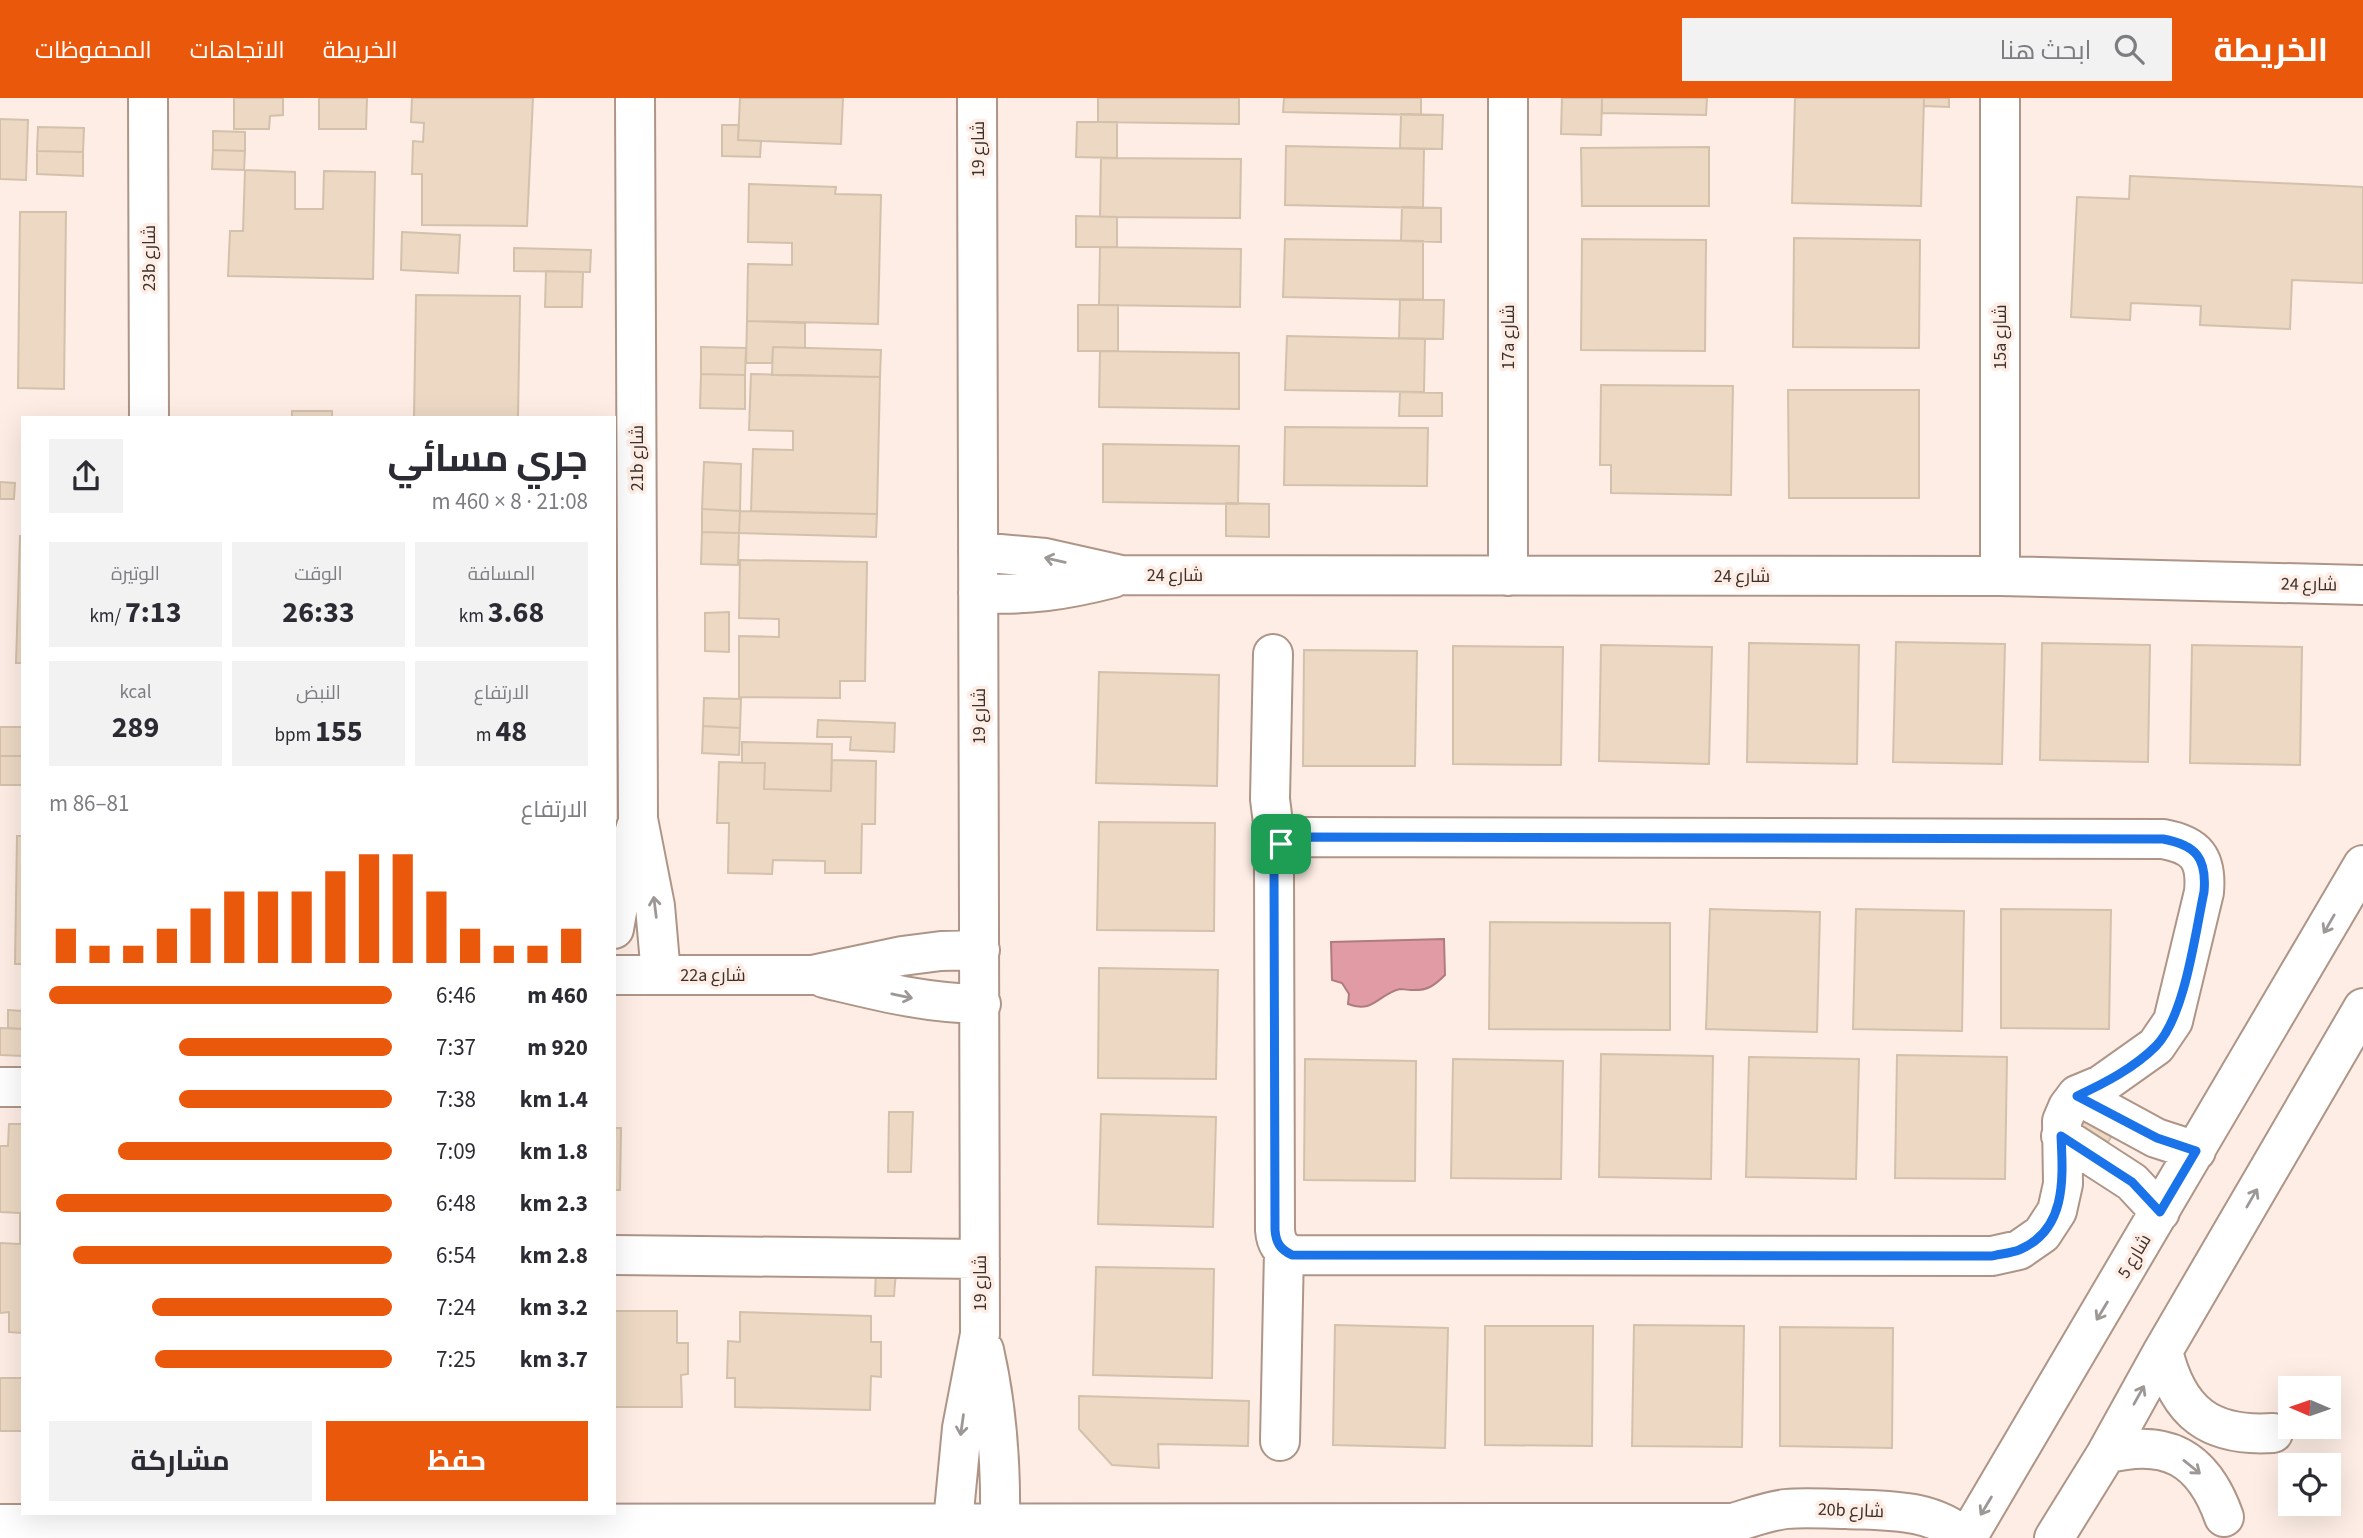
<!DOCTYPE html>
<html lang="ar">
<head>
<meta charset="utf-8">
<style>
  :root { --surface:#fff; --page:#f2f2f3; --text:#2b2b33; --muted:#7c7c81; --accent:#ea580c }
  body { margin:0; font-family:"Source Sans 3",Cairo,sans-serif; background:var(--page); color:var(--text); direction:rtl; height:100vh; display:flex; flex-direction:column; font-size:26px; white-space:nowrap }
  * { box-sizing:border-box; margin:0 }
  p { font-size:23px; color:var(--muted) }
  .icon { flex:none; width:38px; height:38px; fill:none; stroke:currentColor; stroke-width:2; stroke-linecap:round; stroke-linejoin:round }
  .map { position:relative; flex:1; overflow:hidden; direction:ltr }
  .side { position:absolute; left:21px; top:318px; width:595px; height:1099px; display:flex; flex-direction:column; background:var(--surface); border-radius:0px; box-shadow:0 7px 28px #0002; direction:rtl }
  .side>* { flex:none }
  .needle { width:46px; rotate:272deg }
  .tools { position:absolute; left:2278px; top:1278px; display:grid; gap:14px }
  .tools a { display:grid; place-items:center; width:63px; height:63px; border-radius:0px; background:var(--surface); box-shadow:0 7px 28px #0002; font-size:35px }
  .pin { position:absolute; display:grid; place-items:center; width:60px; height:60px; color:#fff; margin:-30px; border-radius:14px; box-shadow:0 4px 10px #0006 }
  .round { display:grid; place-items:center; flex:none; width:74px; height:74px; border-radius:0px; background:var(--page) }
  .summary { display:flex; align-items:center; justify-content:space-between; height:119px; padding:0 28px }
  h1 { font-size:38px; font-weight:700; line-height:52px }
  .stats { display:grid; grid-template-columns:repeat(3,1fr); gap:10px; height:119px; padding:7px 28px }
  .stats div { display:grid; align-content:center; border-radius:0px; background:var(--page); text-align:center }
  .stats b { font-size:30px; font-weight:700 }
  .stats small { font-size:19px; font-weight:400 }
  .stats p { font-size:19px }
  .chart { height:196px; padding:14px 28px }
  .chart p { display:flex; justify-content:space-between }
  .chart svg { width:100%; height:126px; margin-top:7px; stroke:var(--accent); stroke-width:6 }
  .button { display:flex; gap:14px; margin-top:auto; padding:14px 28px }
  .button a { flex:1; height:80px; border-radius:0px; background:var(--accent); color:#fff; font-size:28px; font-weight:700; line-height:80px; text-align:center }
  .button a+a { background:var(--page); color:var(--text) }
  ul { padding:0 28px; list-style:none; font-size:23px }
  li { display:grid; grid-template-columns:112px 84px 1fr; align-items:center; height:52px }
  li i { height:18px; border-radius:9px; background:var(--accent) }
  header { display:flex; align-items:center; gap:42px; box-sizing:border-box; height:98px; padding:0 35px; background:var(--accent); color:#fff }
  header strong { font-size:33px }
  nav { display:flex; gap:38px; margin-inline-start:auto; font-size:24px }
  .search { width:490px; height:63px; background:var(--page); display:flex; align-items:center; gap:18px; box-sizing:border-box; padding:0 24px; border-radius:0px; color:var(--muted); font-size:26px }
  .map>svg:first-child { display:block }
</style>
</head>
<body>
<header>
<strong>الخريطة</strong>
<div class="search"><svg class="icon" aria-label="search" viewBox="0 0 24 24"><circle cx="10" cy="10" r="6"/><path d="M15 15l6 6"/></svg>ابحث هنا</div>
<nav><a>الخريطة</a><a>الاتجاهات</a><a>المحفوظات</a></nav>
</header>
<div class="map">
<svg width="2363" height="1440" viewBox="0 0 2363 1440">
  <rect width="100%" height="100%" fill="#fdede4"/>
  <path fill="#e19ba4" stroke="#af7b80" stroke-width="2" d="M1444,841L1445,877C1434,888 1427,893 1411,892C1409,892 1401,891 1400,891C1378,896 1374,916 1348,906L1349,896L1342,885L1332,882L1331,844Z"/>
  <path fill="#ecd8c3" stroke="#d4c1ac" stroke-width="2" d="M234,0H283V17L270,18L269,31H234Z
    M319,0H367L366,31H319Z
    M412,0H533L527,128L422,127V76H412L413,43L423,44L424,25L411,24Z
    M740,0H843L841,46L738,42Z
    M1098,0H1239V26L1098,24Z
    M1284,0H1421V17L1283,14Z
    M1562,0H1602L1601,37L1561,36Z
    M1602,0H1707L1706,17L1602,15Z
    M1795,0H1924L1921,108L1792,105Z
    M1924,0H1949V9L1924,8Z
    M1401,16L1443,17L1442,51L1400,50Z
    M0,21L28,22L26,82L0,81Z
    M1077,24H1117V60L1076,59Z
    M722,27H739L738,42L761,43L760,59L722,58Z
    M38,29L84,30L83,54L37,53Z
    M213,33L245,34V53L213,52Z
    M1286,48L1424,51L1423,110L1285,107Z
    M1709,49V108H1582L1581,50Z
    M213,52L245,53L244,72L212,71Z
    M37,53L83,54V78L37,76Z
    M1101,60L1241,61L1240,120L1100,119Z
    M245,72L295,74V111H323L324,73L375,74L373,181L228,178L230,133H243Z
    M2130,78L2363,89V185L2292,182L2290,231L2200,227L2201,208L2131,205L2130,222L2071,219L2077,99L2129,101Z
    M749,86L836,89L835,96L881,97L878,226L747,223L748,166L792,167V145L748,144Z
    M1402,109L1441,110V144L1401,143Z
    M20,114H66L64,291L18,290Z
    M1076,118L1117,119V149H1076Z
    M402,134L460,137L458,175L401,172Z
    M1794,140L1920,142L1919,250L1793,249Z
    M1285,141L1423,143V202L1283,199Z
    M1582,141L1706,142L1705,253L1581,252Z
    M1100,149L1241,151L1240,209L1099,207Z
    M514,150L591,152L590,174L514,173Z
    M546,173L583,174L582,209H545Z
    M416,197L520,198L518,320H414Z
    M1400,201L1444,202L1443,241L1399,240Z
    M1078,207H1118V253H1078Z
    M747,223L805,225V250L773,249L772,265H746Z
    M1287,238L1425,241L1424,294L1285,292Z
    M701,249L746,250L745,277L701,276Z
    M773,249L881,252L880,279L772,277Z
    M1100,253L1239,255V311L1099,309Z
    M701,276L745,277V311L700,310Z
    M751,276L880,279L877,416L751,413L753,351L793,352V333L749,332Z
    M1601,287L1733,288L1731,397L1611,395V367H1600Z
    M1788,292H1919V400H1789Z
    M1400,294L1442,295V318H1399Z
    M292,313H332V320H292Z
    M1285,329L1428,330L1427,388L1284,387Z
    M1103,346L1239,348L1238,406L1103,404Z
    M704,364L741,366L740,413L702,411Z
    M0,384L15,385L14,401H0Z
    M1226,405L1269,406V439L1226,438Z
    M702,411L740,413L739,435L702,434Z
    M740,413L877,416L876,439L739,435Z
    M702,434L739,435L738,467L701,466Z
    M20,438H23V565H16Z
    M740,462L867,464L865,583H840V600L739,599V538L779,539V521L739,520Z
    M729,514V554L705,553V515Z
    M1896,544L2005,546L2002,666L1893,664Z
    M1749,545L1859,547L1857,666L1747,664Z
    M2042,545L2150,547L2148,664L2040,662Z
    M1601,547L1712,549L1709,666L1599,663Z
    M2192,547L2302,549L2300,667L2190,665Z
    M1453,548L1563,549L1561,667L1453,666Z
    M1304,552L1417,553L1415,668H1303Z
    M1099,574L1219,577L1217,688L1096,685Z
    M704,600L741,601L740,630L703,628Z
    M818,622L895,625L894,654L850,652L851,639H817Z
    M703,628L740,630L739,657L702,655Z
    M0,629H23V658H0Z
    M742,644L832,646L831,693L764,691L765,665H742Z
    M0,658H23V687H0Z
    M832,662L876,663L875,726H862L861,775H825V763L773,762L772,776L728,775L729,725H717L719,664L765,665L764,691L831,693Z
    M1099,724L1215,725L1214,833L1097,832Z
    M17,738H23V866H15Z
    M1710,811L1820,814L1817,934L1706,931Z
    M1856,811L1964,813L1962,933L1853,931Z
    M2001,811L2111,812L2109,931L2001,930Z
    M1490,824L1670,825V932L1489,931Z
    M1099,870L1218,872L1216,981L1098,980Z
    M8,912L23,913V931L8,930Z
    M0,930L23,931V958L0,957Z
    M1601,956L1713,958L1711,1081L1599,1079Z
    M1897,957L2007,959L2005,1081L1895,1080Z
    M1749,959L1859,961L1856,1081L1746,1079Z
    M1305,961L1416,963L1415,1083L1304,1082Z
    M1453,961L1563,963L1561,1081L1451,1080Z
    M2089,1013L2117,1029L2108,1044L2081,1027Z
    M889,1014H913L911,1074H888Z
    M1101,1016L1216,1019L1213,1129L1098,1126Z
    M9,1026H23V1235L9,1234V1214L0,1215V1145L20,1146V1115L0,1114V1048H8Z
    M614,1030H621L620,1092H614Z
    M1096,1169L1214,1171L1212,1280L1093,1277Z
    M876,1172L896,1173L894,1198H875Z
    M614,1213H677V1245H688V1276L681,1277L682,1309H614Z
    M740,1214L871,1218V1244H881V1279L871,1278L870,1312L735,1309V1280H727L728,1243L740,1244Z
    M1335,1227L1448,1230L1445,1350L1333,1347Z
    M1634,1227L1744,1228L1742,1349L1632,1348Z
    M1485,1228H1593L1592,1348L1485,1347Z
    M1780,1229L1893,1230L1892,1350L1780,1348Z
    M0,1280H23V1333H0Z
    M1079,1298L1249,1303L1248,1348L1158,1346L1159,1370L1112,1367L1079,1331Z"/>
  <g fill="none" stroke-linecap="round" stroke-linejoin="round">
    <defs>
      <path id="minor" d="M148,0L149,320
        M635,0L638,721L655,808L661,877
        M1508,0V478
        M2000,0V478
        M978,454L1045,460L1121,477L2000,478L2363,487
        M978,495C1027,498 1066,492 1113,480
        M1273,556L1270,701L1273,725L1281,746
        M1300,739L2163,741C2196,747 2207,760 2204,794L2173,923L2156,948L2101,987L2077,997L2068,1009L2062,1023L2063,1086L2057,1113L2042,1136L2019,1152L1992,1158L1292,1157C1280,1151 1276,1145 1275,1132L1274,769C1274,751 1281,742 1300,739Z
        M614,831L626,764L636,729
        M614,877H812L902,858L941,853L980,852
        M824,880C879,893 923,905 981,906
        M0,989H23
        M2077,997L2156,1040L2196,1053
        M2061,1038L2132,1084L2160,1114
        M614,1157L980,1161
        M984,1252C997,1309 1001,1366 1000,1424
        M2163,1253C2178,1315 2210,1339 2273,1335
        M1280,1343L1284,1153
        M2106,1356C2167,1340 2203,1360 2224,1419
        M953,1424L962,1330L980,1236L977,0
        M0,1426L1733,1425C1750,1420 1768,1413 1786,1411C1806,1409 1826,1411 1846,1411C1887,1413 1932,1410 1965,1440
        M1967,1440L2363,767
        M2054,1440L2106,1356L2163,1253L2363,910"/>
    </defs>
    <use href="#minor" stroke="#ae9587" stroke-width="42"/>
    <use href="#minor" stroke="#fff" stroke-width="38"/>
  </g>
  <defs><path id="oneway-shaft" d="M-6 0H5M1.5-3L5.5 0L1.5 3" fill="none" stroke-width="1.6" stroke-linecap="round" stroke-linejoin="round" transform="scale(1.75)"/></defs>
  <g stroke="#9d9895">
    <use href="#oneway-shaft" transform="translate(1055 462) rotate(-167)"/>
    <use href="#oneway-shaft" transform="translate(655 809) rotate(-97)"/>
    <use href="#oneway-shaft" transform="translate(2329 826) rotate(120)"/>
    <use href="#oneway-shaft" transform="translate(902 898) rotate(12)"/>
    <use href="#oneway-shaft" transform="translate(2252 1100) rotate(-60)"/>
    <use href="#oneway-shaft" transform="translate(2102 1213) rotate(121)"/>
    <use href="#oneway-shaft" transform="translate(2139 1297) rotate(-61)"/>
    <use href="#oneway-shaft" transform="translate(962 1327) rotate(98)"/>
    <use href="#oneway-shaft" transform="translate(2192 1369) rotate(39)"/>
    <use href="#oneway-shaft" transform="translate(1986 1408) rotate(121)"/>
  </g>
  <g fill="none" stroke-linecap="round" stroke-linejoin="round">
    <defs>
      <path id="route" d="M1300,739L2163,741C2196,747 2207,760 2204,794C2195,836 2185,918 2156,948C2134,970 2105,985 2077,998L2157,1040L2196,1053L2160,1114L2132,1084L2061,1038C2063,1080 2067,1132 2019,1152C2011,1155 2000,1156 1992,1158L1292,1157C1280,1151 1276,1145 1275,1132L1274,769C1274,751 1281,741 1300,739Z"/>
    </defs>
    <use href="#route" stroke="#fff" stroke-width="14"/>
    <use href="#route" stroke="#1a73e8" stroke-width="9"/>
  </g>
  <g text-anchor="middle" stroke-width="7" stroke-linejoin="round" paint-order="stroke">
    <g font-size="18" fill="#3b302b" stroke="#fdede4">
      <text transform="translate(978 51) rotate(-90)" y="6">شارع 19</text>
      <text transform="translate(149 160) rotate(-90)" y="6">23b شارع</text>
      <text transform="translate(1508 239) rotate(-90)" y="6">17a شارع</text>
      <text transform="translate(2000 239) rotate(-90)" y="6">15a شارع</text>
      <text transform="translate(637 360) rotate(-90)" y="6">21b شارع</text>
      <text x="1175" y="483">شارع 24</text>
      <text x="1742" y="484">شارع 24</text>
      <text transform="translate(2309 486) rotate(1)" y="6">شارع 24</text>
      <text transform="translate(979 618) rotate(-90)" y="6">شارع 19</text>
      <text x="713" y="883">22a شارع</text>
      <text transform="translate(2134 1158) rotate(-59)" y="6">شارع 5</text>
      <text transform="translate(980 1185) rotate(-90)" y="6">شارع 19</text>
      <text transform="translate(1851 1412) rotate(2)" y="6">20b شارع</text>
    </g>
  </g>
</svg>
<div class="tools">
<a><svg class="needle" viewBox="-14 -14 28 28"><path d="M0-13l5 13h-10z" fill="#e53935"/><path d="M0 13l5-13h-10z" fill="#7c7c81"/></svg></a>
<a><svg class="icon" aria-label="locate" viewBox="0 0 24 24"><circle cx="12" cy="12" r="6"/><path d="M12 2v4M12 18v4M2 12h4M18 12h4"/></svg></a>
</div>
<div class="pin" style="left:1281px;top:746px;background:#1e9e55"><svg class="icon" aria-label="arrive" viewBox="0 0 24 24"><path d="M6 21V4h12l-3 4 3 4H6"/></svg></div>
<section class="side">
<div class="summary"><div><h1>جري مسائي</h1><p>21:08 · 8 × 460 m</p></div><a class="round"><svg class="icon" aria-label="share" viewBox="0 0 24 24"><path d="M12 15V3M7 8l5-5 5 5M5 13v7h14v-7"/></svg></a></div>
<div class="stats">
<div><p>المسافة</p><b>3.68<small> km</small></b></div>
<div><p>الوقت</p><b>26:33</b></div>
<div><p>الوتيرة</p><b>7:13<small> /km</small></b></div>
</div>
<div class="stats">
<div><p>الارتفاع</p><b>48<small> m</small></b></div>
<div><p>النبض</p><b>155<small> bpm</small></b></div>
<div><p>kcal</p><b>289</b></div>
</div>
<div class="chart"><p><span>الارتفاع</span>81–86 m</p>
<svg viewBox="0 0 160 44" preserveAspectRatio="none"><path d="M5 44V32M15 44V38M25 44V38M35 44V32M45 44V25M55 44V19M65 44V19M75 44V19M85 44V12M95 44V6M105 44V6M115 44V19M125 44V32M135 44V38M145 44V38M155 44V32"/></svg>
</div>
<ul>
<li><b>460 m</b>6:46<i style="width:100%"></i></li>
<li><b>920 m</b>7:37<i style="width:62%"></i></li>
<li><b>1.4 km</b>7:38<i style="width:62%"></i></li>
<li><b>1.8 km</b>7:09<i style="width:80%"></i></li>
<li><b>2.3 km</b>6:48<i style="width:98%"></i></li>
<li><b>2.8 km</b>6:54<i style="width:93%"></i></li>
<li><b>3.2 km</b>7:24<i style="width:70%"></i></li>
<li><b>3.7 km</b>7:25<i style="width:69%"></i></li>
</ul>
<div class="button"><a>حفظ</a><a>مشاركة</a></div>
</section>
</div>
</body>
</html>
